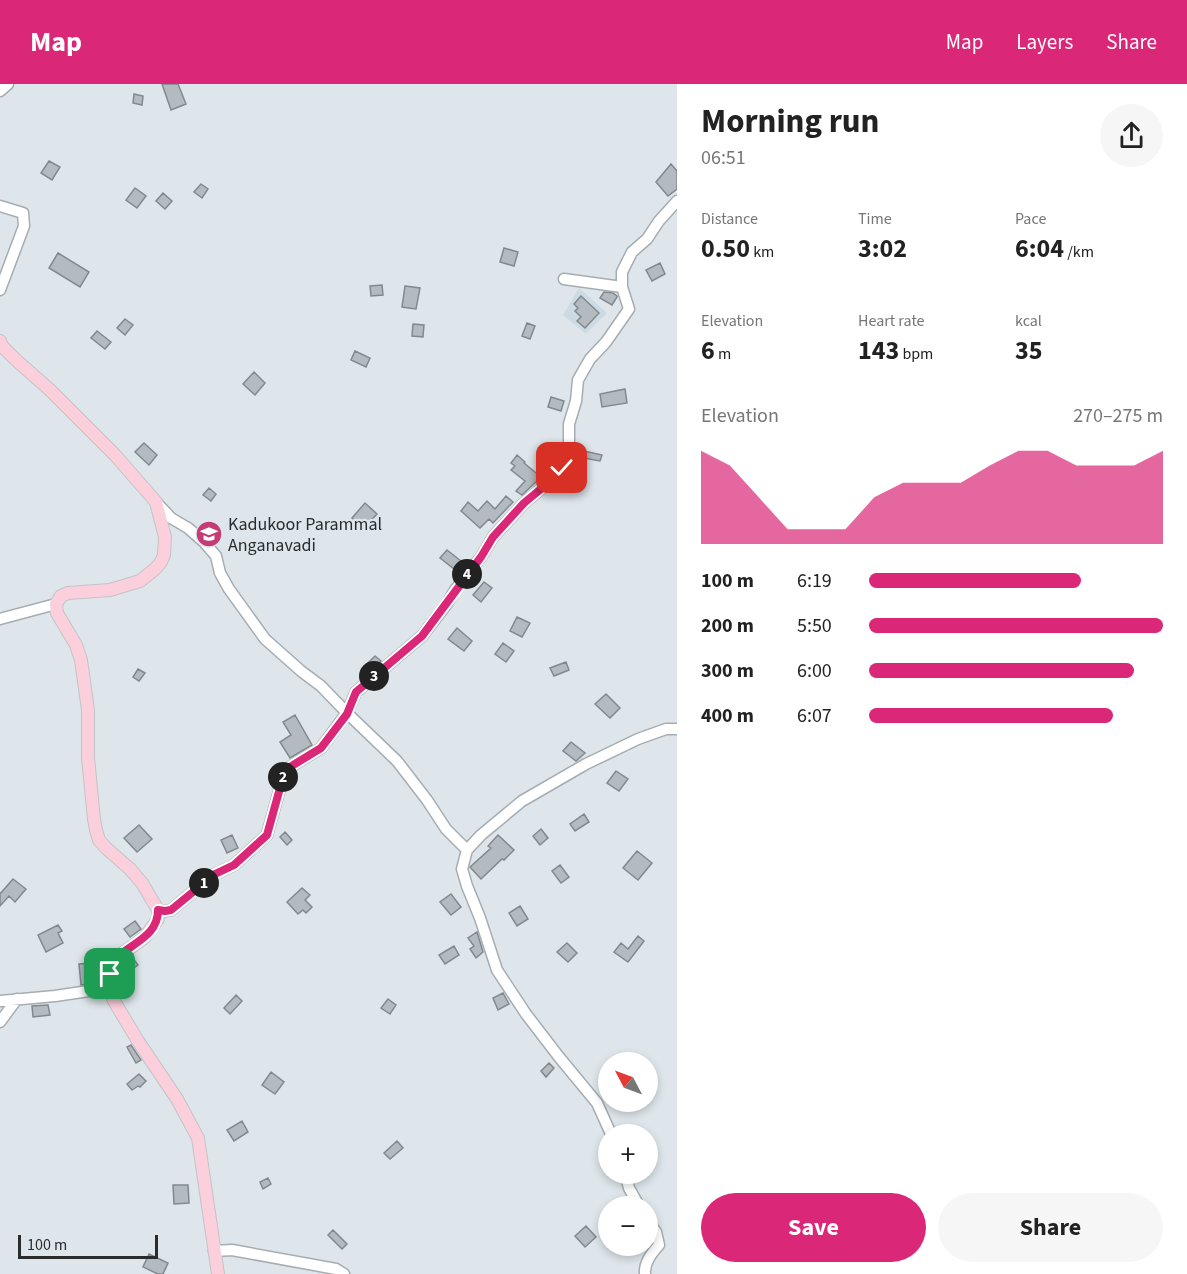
<!DOCTYPE html>
<html lang="en">
<head>
<meta charset="utf-8">
<style>
  :root { --surface:#fff; --page:#f6f6f6; --text:#222; --muted:#767676; --accent:#db2777 }
  body { margin:0; font-family:"Source Sans 3",sans-serif; background:var(--page); color:var(--text); height:100vh; display:flex; flex-direction:column; font-size:22px; white-space:nowrap }
  * { box-sizing:border-box; margin:0 }
  p { font-size:20px; color:var(--muted) }
  .icon { flex:none; width:33px; height:33px; fill:none; stroke:currentColor; stroke-width:2; stroke-linecap:round; stroke-linejoin:round }
  .map { position:relative; flex:1; overflow:hidden }
  .sheet { display:flex; flex-direction:column; background:var(--surface); width:510px }
  .sheet>* { flex:none }
  .needle { width:39px; rotate:311deg }
  .controls { position:absolute; left:598px; top:968px; display:grid; gap:12px }
  .controls a { display:grid; place-items:center; width:60px; height:60px; border-radius:50%; background:var(--surface); box-shadow:0 3px 9px #0003; font-size:30px }
  .scale { position:absolute; left:18px; bottom:15px; width:140px; box-sizing:border-box; padding-left:6px; border:3px solid #292b2d; border-top:0; font-size:16px; line-height:21px; white-space:nowrap; color:#292b2d; -webkit-text-stroke:4px #dee6eb; paint-order:stroke }
  .pin { position:absolute; display:grid; place-items:center; width:51px; height:51px; color:#fff; margin:-26px; border-radius:12px; box-shadow:0 3px 9px #0006 }
  .km { position:absolute; width:30px; height:30px; margin:-15px; border-radius:50%; background:#222; color:#fff; font-size:16px; line-height:30px; text-align:center }
  .round { display:grid; place-items:center; flex:none; width:63px; height:63px; border-radius:32px; background:var(--page) }
  .overview { display:flex; align-items:center; justify-content:space-between; height:102px; padding:0 24px }
  h1 { font-size:33px; font-weight:700; line-height:45px }
  .stats { display:grid; grid-template-columns:repeat(3,1fr); gap:9px; height:102px; padding:6px 24px }
  .stats div { display:grid; align-content:center }
  .stats b { font-size:26px; font-weight:700 }
  .stats small { font-size:16px; font-weight:400 }
  .stats p { font-size:16px }
  .chart { height:168px; padding:12px 24px }
  .chart p { display:flex; justify-content:space-between }
  .chart svg { width:100%; height:108px; margin-top:6px; fill:var(--accent); opacity:.7 }
  .button { display:flex; gap:12px; margin-top:auto; padding:12px 24px }
  .button a { flex:1; height:69px; border-radius:36px; background:var(--accent); color:#fff; font-size:24px; font-weight:700; line-height:69px; text-align:center }
  .button a+a { background:var(--page); color:var(--text) }
  ul { padding:0 24px; list-style:none; font-size:20px }
  li { display:grid; grid-template-columns:96px 72px 1fr; align-items:center; height:45px }
  li i { height:15px; border-radius:8px; background:var(--accent) }
  header { display:flex; align-items:center; gap:36px; box-sizing:border-box; height:84px; padding:0 30px; background:var(--accent); color:#fff }
  header strong { font-size:28px }
  nav { display:flex; gap:33px; margin-inline-start:auto; font-size:21px }
  main { display:flex; flex:1; min-height:0 }
  .map>svg:first-child { display:block }
</style>
</head>
<body>
<header>
<strong>Map</strong>
<nav><a>Map</a><a>Layers</a><a>Share</a></nav>
</header>
<main>
<div class="map">
<svg width="677" height="1190" viewBox="0 0 677 1190">
  <rect width="100%" height="100%" fill="#dee6eb"/>
  <path fill="#ccdae4" d="M579,204L607,229L586,250L563,231Z"/>
  <path fill="#b4bbc0" stroke="#82898e" stroke-width="1.5" d="M162,0H178L186,20L171,26Z
    M134,10L143,12L142,21L133,19Z
    M49,77L60,83L52,96L41,89Z
    M671,80L677,87V105L668,112L656,98Z
    M201,100L208,105L202,114L194,108Z
    M135,104L146,112L137,124L126,116Z
    M163,109L172,117L165,125L156,117Z
    M504,164L518,168L514,182L500,178Z
    M58,169L89,188L80,203L49,184Z
    M660,179L665,190L652,197L646,186Z
    M382,201L383,211L371,212L370,202Z
    M405,202L420,204L416,225L402,223Z
    M604,208L613,209L617,212V213L612,221L600,214Z
    M581,212L599,229L585,244L577,237L581,233L575,227L578,224L574,220Z
    M125,235L133,241L125,251L117,244Z
    M527,239L535,242L530,255L522,252Z
    M413,240L424,241L423,253L412,252Z
    M97,247L111,258L105,265L91,254Z
    M355,267L370,274L366,283L351,276Z
    M254,288L265,299L255,311L243,300Z
    M625,305L627,319L602,323L600,310Z
    M551,313L564,317L561,327L548,323Z
    M144,359L157,371L149,381L135,368Z
    M552,365L558,370L557,376L552,381L544,375Z
    M584,367L602,371L600,377L583,374Z
    M517,371L525,378L524,379L541,393L522,411L516,407L525,397L511,386L515,382L511,379Z
    M209,404L216,410L211,417L203,411Z
    M506,412L513,418L493,439L489,435L480,444L461,427L468,418L478,427L487,417L495,425Z
    M365,419L377,430L364,444L352,434Z
    M447,466L461,477L454,485L440,474Z
    M484,498L492,504L481,518L473,511Z
    M517,533L530,539L522,553L510,547Z
    M457,544L472,557L464,567L448,555Z
    M503,559L514,567L506,578L495,570Z
    M375,572L381,577L371,586L366,581Z
    M566,578L569,586L554,592L550,584Z
    M138,585L145,589L139,597L133,593Z
    M606,610L620,624L610,634L595,620Z
    M295,631L312,661L290,674L280,658L291,651L283,638Z
    M571,658L585,669L576,677L563,667Z
    M616,687L628,695L619,707L607,699Z
    M584,730L589,738L575,747L570,740Z
    M139,741L152,755L137,768L124,754Z
    M541,745L548,754L540,761L533,752Z
    M285,748L292,756L287,761L280,753Z
    M232,751L238,764L227,769L221,756Z
    M498,751L514,766L504,776L502,775L481,795L470,783L491,764L488,762Z
    M637,767L652,779L638,796L623,784Z
    M560,781L569,793L561,799L552,787Z
    M13,795L26,805L15,818L9,812L0,822V810Z
    M302,804L310,811L305,816L312,823L306,829L303,826L298,830L287,818Z
    M451,810L461,823L451,831L440,818Z
    M520,822L528,835L517,842L509,829Z
    M135,837L141,845L130,853L124,845Z
    M58,841L62,847L58,849L63,859L46,868L38,851Z
    M477,848L483,868L476,874L470,865L474,862L468,854Z
    M638,852L644,857L628,878L614,868L621,859L628,865Z
    M567,859L577,869L568,878L557,868Z
    M454,862L459,871L445,880L439,871Z
    M132,873L138,881L126,889L122,882Z
    M104,878L101,898L81,901L79,880Z
    M503,909L509,920L498,926L493,914Z
    M236,911L242,917L230,930L224,924Z
    M388,915L396,921L390,930L381,924Z
    M48,921L50,931L33,933L32,922Z
    M131,961L141,976L136,979L127,963Z
    M549,979L554,984L546,993L541,987Z
    M271,988L284,998L275,1010L262,1001Z
    M139,990L146,997L140,1003L138,1002L132,1006L127,1000Z
    M242,1037L248,1048L234,1057L227,1046Z
    M397,1057L403,1064L390,1075L384,1069Z
    M268,1094L271,1100L263,1105L260,1098Z
    M173,1101H188L189,1119L174,1120Z
    M586,1142L596,1153L585,1163L575,1152Z
    M333,1146L347,1160L342,1165L328,1151Z
    M149,1170L168,1179L163,1190H158L143,1183Z"/>
  <g fill="none" stroke-linecap="round" stroke-linejoin="round">
    <defs>
      <path id="minor" d="M0,7L8,0
        M0,122L23,129L24,142L0,206
        M564,195L622,203
        M156,418L171,434L188,444L204,458L216,472L220,489L229,505L265,555L301,587L321,602L347,629L356,608L422,552L446,521L455,506L481,473L493,453L524,419L548,399L562,384L569,360V340L576,317L578,296L590,275L606,258L629,225L622,203V188L632,168L647,155L659,137L677,117
        M0,535L56,520
        M158,826L165,827L171,826L215,790L234,781L267,751L285,686L321,664L347,629L397,677L427,716L446,745L467,766
        M0,917L55,912L109,904
        M0,938L17,915
        M611,1050L597,1019L559,973L526,930L497,886L480,834L467,802L462,785L467,766L481,751L522,717L586,680L638,655L666,645H677
        M625,1089L629,1104L639,1122
        M214,1167L232,1166L336,1185L344,1190
        M645,1190C644,1178 652,1169 659,1161L656,1148L648,1136"/>
      <path id="major" d="M0,257L1,261L16,276L50,306L115,371L156,418L165,453L164,471L161,478L155,485L140,497L110,506L68,509L61,512L56,520L57,529L76,561L81,576L88,626V674L94,735L96,746L99,756L106,764L130,785L142,799L158,826V835L145,853L119,872L112,881L110,890L109,904L114,917L138,957L177,1015L198,1054L218,1190"/>
    </defs>
    <use href="#minor" stroke="#a6adb2" stroke-width="13"/>
    <use href="#major" stroke="#c3c4c4" stroke-width="14"/>
    <use href="#minor" stroke="#fff" stroke-width="10"/>
    <use href="#major" stroke="#fccfdd" stroke-width="12"/>
  </g>
  <g fill="none" stroke-linecap="round" stroke-linejoin="round">
    <defs>
      <path id="route" d="M110,890C110,889 112,881 113,880C124,860 158,856 158,826L165,827L171,826L215,790L234,781L267,751L285,686L321,664L347,630L356,608L422,552L481,473L493,453L524,419L548,399L562,384"/>
    </defs>
    <use href="#route" stroke="#fff" stroke-width="12"/>
    <use href="#route" stroke="#db2777" stroke-width="8"/>
  </g>
  <defs>
    <symbol id="school-disc" viewBox="-11 -11 22 22"><circle r="9.5" fill="#c43b76" stroke="#dee6eb"/><path d="M0-5L7-2L0 1L-7-2ZM-4 1L0 2.5L4 1V4Q0 6-4 4Z" fill="#fff"/></symbol>
  </defs>
  <g fill-rule="evenodd">
    <use href="#school-disc" x="194" y="435" width="30" height="30"/>
  </g>
  <g text-anchor="middle" stroke-width="4.5" stroke-linejoin="round" paint-order="stroke">
    <g font-size="18" fill="#292b2d" stroke="#dee6eb" text-anchor="start">
      <text x="228" y="446">Kadukoor Parammal<tspan x="228" dy="21">Anganavadi</tspan></text>
    </g>
  </g>
</svg>
<div class="controls">
<a><svg class="needle" viewBox="-14 -14 28 28"><path d="M0-13l5 13h-10z" fill="#e53935"/><path d="M0 13l5-13h-10z" fill="#767676"/></svg></a>
<a>+</a>
<a>−</a>
</div>
<div class="scale">100 m</div>
<div class="pin" style="left:110px;top:890px;background:#1e9e55"><svg class="icon" aria-label="arrive" viewBox="0 0 24 24"><path d="M6 21V4h12l-3 4 3 4H6"/></svg></div>
<div class="pin" style="left:562px;top:384px;background:#d93025"><svg class="icon" aria-label="check" viewBox="0 0 24 24"><path d="M5 12l5 5 9-10"/></svg></div>
<b class="km" style="left:204px;top:799px">1</b>
<b class="km" style="left:283px;top:693px">2</b>
<b class="km" style="left:374px;top:592px">3</b>
<b class="km" style="left:467px;top:490px">4</b>
</div>
<section class="sheet">
<div class="overview"><div><h1>Morning run</h1><p>06:51</p></div><a class="round"><svg class="icon" aria-label="share" viewBox="0 0 24 24"><path d="M12 15V3M7 8l5-5 5 5M5 13v7h14v-7"/></svg></a></div>
<div class="stats">
<div><p>Distance</p><b>0.50<small> km</small></b></div>
<div><p>Time</p><b>3:02</b></div>
<div><p>Pace</p><b>6:04<small> /km</small></b></div>
</div>
<div class="stats">
<div><p>Elevation</p><b>6<small> m</small></b></div>
<div><p>Heart rate</p><b>143<small> bpm</small></b></div>
<div><p>kcal</p><b>35</b></div>
</div>
<div class="chart"><p><span>Elevation</span>270–275 m</p>
<svg viewBox="0 0 160 44" preserveAspectRatio="none"><path d="M0 44V6L10 12L20 25L30 38L40 38L50 38L60 25L70 19L80 19L90 19L100 12L110 6L120 6L130 12L140 12L150 12L160 6V44z"/></svg>
</div>
<ul>
<li><b>100 m</b>6:19<i style="width:72%"></i></li>
<li><b>200 m</b>5:50<i style="width:100%"></i></li>
<li><b>300 m</b>6:00<i style="width:90%"></i></li>
<li><b>400 m</b>6:07<i style="width:83%"></i></li>
</ul>
<div class="button"><a>Save</a><a>Share</a></div>
</section>
</main>
</body>
</html>
